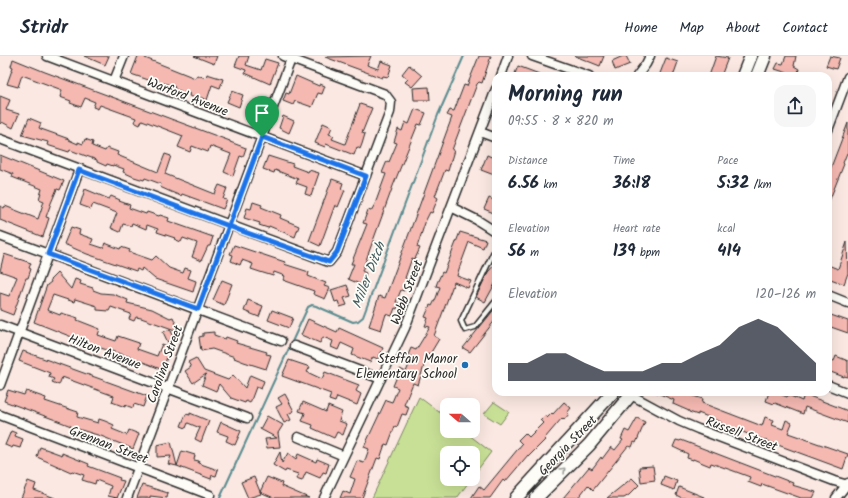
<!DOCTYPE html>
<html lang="en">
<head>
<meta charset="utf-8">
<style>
  :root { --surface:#fff; --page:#f6f6f7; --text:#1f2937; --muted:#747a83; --line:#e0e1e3; --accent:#111827 }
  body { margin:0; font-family:Kalam,sans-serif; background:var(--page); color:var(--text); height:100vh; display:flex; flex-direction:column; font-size:15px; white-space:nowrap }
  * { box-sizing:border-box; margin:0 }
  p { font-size:13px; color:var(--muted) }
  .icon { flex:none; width:22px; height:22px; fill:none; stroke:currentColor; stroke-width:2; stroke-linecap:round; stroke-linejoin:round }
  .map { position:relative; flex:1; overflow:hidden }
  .side { position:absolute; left:492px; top:16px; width:340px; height:324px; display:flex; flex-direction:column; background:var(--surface); border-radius:12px; box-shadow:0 4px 16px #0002 }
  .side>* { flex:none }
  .needle { width:26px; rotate:290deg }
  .fabs { position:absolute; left:440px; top:342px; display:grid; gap:8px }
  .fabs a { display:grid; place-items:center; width:40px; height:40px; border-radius:8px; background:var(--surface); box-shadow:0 4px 16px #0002; font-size:20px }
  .pin { position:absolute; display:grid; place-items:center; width:34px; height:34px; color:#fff; margin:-41px -17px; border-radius:50% 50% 50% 0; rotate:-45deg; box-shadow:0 0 4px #0007 }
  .pin .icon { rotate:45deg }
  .round { display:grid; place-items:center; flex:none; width:42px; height:42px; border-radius:12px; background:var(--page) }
  .head { display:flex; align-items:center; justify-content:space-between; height:68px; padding:0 16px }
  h1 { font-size:22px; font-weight:700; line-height:30px }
  .stats { display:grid; grid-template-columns:repeat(3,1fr); gap:6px; height:68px; padding:4px 16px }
  .stats div { display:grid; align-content:center }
  .stats b { font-size:17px; font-weight:700 }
  .stats small { font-size:11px; font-weight:400 }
  .stats p { font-size:11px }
  .chart { height:112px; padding:8px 16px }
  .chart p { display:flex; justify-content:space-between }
  .chart svg { width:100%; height:72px; margin-top:4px; fill:var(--accent); opacity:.7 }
  header { display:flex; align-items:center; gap:24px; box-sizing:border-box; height:56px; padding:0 20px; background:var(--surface); border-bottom:1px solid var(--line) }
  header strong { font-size:19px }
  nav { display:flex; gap:22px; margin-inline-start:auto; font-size:14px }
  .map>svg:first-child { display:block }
</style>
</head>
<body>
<header>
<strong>Stridr</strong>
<nav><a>Home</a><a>Map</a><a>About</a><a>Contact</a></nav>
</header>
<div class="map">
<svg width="848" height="442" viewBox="0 0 848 442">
  <rect width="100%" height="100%" fill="#fbe8e2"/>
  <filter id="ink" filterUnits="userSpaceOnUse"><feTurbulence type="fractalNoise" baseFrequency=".025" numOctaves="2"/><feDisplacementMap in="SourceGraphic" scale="8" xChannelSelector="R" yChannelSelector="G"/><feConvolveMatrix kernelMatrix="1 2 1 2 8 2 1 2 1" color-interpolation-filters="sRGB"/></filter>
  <g filter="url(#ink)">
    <path fill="#c8e096" stroke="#7a8660" d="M419,341L447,362V375H464L491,396L473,420V397H447V423H471L457,442H372Z
      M494,346L509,356L500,368L484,358Z"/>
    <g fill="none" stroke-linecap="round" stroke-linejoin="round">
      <path stroke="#5a8b8f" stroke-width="2" d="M220,442L308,251L312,249L316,250L353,266L358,265L363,261L438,59L464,0"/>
    </g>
    <path fill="#f5b9b2" stroke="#2b2b2b" d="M84,0H109L105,9Z
      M138,0H146L145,2L195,22L197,19L206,22L207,18L223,23L220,32L212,29L207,44L197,40L196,42L189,40L190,38L174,33L175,31L164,27L163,29L131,18Z
      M194,0H217L214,8Z
      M239,0H249L246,9L261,14L265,3L278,7L270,28L245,17L246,14L235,10Z
      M371,0L367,9L378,13L381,5L392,9L388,21L383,20L382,22L325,1Z
      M479,0H491L482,27L479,26L477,28L461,70L452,94H454L448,115L445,114L435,140L438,142L432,157L430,156L426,164L417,191L420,192L415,203L412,202L405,222L408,224L404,235L401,234L396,246L399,247L397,253L395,252L392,260L386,258L381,274L369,270L379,240L385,242L410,175L452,61L447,59L450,54L454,55L464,29L467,30Z
      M575,0H604L600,10Z
      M623,0H626L630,8L615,14L612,5Z
      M716,0L728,2L721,20H709Z
      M786,0H796L794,10L799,13L797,20L775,13L778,7L783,8Z
      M830,0L840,2L836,13L826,10Z
      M666,2L678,6L673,20H659Z
      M13,3L45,16L230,85V86L246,92L243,101L240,100L233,120L224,116L231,98L210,90L208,96L192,90L190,96L178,91L183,80L142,64L140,69L134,66L136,62L100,49L98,53L93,51L95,46L85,42L81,51L70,47L71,45L60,41L62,34L22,19L18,31L7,28L13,11L11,10Z
      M409,9L422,20L412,31L405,26L408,23L402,18Z
      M518,10L542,19V20H514Z
      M296,20L319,30L320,28L325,30L322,38L318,37L312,51L295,45L293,49L283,45L286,37L289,38Z
      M429,31L430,44H414L413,32Z
      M232,35L243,39L239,51L227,46Z
      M0,40L10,44L6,54L19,58L13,72L2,66L0,68Z
      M360,48L372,52L362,77L365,78L362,88L360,93L357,91L354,99L326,88L325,91L315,87L323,67L332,71L329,78L334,80L332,83L345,88Z
      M415,53L426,57L421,69L418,68L393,130L362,215L366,217L362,229L348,223L354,208H351L367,168L363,167L368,154L371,155L375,148L386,118L382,117L387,105L389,106L397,87L394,86L398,73L402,75L405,66L409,68Z
      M283,60L294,65L289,77L279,72Z
      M29,62L41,67L39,72L41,73L69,83V84L78,88V86L83,88L85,83L93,86L92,90L105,95L107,92L118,96L117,99L158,116L165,98L171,100L165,118L215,138L219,129L227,132L223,143L227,144L223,153L182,138L181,140L171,136L160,131L161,128L145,122L144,124L134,121L123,116L124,113L113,109V110L107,108L106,110L97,106V104L70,94L69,96L47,89L48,86L22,79Z
      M848,67V97H847L843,107L844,108L828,148V119Z
      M0,99L64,125L60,134L57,133L51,147L46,161L49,162L43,181L0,164V150L4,152L5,150L38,163L44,145L39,143L42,133L12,121L13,118L0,113Z
      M487,99L496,103V113L494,119L481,114Z
      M268,100L293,108L292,110L308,116L309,114L319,117L311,140L305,138L307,131L296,127L298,123L275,114L274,117L263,113Z
      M332,123L343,127L341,133L345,134L338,151L335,149L320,190L309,185Z
      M85,133L109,143L111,140L120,144L119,145L130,149L129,152L146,158L147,156L159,160L160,159L169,162L168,165L213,181L210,190H208L201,205L192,201L197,187L183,182L181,186L174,183L175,182L157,176L158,173L147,169L146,173L132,167L131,170L123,168L120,176L111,172L117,157L93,148L91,153L80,149Z
      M489,142L496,145V158L484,153Z
      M253,146L262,149L261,151L281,159L280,162L299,170L295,181L269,170L268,172L259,169L260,167L244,162L247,152L251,153Z
      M71,171L80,174L79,178L93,183L91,188L103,192L105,187L120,193L121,191L130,194L129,196L152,204L156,200L169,212L183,217L185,212L191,214L188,222L196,225L193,236L155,223L142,212L141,215L137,213L136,215L87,198L64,188Z
      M460,176L486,184L483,192L469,186L459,213L457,220L471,225L468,232L454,226L434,280L439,283L430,298L428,297L418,329L413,327L404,349L409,351L406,359L402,358L397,371L395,370L388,389L385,388L380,403L377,402L362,442H340L343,435L350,438L355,423L350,421L357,405L364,407L369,393L364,391L386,344L392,346L398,332L393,330L400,313L406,316L412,301L408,299L411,292L416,294L430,271L425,270L428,262L425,261L430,249L432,250L436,242L440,231L436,230L437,227L442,216L444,217Z
      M847,186L848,217L844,228L828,222V209L838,213Z
      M234,189L285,206L284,208L309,216L308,220L326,227L324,230L330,232L325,243L313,238L314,235L283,224L285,220L274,216L273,220L260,216L251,213L253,208L242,204L240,209L231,205L233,199L230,198Z
      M4,198L31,207L29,212L31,213L28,222H26L13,259L0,254V237L9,240L17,221L0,215Z
      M496,207V226L485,246L476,241L488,216Z
      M57,217L71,233L75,223L81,225L80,228L93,232V234L101,237L113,238L128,244L127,247L152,253L170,262L173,261L177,270L175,271L178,275L141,262L136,261L134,265L129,263L131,258L111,251L109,255L97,254V250L75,243L74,246L53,239L47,254L60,259L61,257L72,260L78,262L77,264L100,273L98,279L116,285L118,280L139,287L137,293L157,300L162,288L170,291L163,314L128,300L97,291L34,266L47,229L51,226L50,224Z
      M222,224L232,228L224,249L213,244Z
      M347,229L351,240L344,242L347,249L340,251L338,245L335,246L331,234Z
      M248,244L263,250L259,261L244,255Z
      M496,251V263L470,296L463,292Z
      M272,254L293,262L289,272L268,264Z
      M828,258L848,265V277L828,270Z
      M308,263L337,276L339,272L383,292L378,303L373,301L370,306L352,299L354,293L341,287L338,294L331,291L333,285L323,281L320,287L301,279Z
      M170,273L175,283L173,285L170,291L163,276Z
      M214,276V279L225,283L226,281L237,285L236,287L267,296L266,298L271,299L266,313L244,306L234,302L235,301L212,293L201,295L199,281L203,280V277Z
      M23,295L147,340L143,351L134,348L133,352L125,349V351L112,346L114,340L62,321L59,329L52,326L54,323L49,321L50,317L19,305Z
      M836,300L848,305V321L844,320V321L828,315V303L834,305Z
      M196,302L204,315L228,324L233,319L245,332L250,319L264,325L261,333L256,331L250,347L246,345L245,347L231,342L219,328L216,335L202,329L206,318L193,327L185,315L191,311L188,306Z
      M289,304L310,311L307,316L322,323L325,316L359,329L356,335L361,338L357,349L337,341L335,346L329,344L331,338L282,320Z
      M8,334L24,339L26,335L46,342L45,345L78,356L77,361L98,367L99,363L105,365L114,369L112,373L127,379L129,374L139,378L133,393L101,380L71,371V370L53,363L4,345Z
      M655,336H687V338L703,343L702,347L762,370L765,361L774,364L772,369L783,373L786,364L792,367L788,377L848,398L843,413L721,368V366L698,357V359L689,356V355L673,348L674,344Z
      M769,336H775L787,341L788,339L802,345L804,338L848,355V367L805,351L803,358L775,347L774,348L766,345Z
      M285,338L294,355L288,358L291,364L284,367L276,351L282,348L278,342Z
      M303,346L326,356L328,350L342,356L339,365L347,368L343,379L337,376L334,382L312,372L313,369L302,365L305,357L299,355Z
      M564,346L571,352L567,357L569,358L564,364L562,362L545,382L546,383L529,400L528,399L505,426L503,424L490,442H471L479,430L484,434L522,388L518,384L525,377L529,381L543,367L540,364L545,359L547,362L552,357L553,358Z
      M190,357L209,365L201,386L195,383L200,372L188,367L186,372L181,370L186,358L190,359Z
      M267,360L283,369L278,377L280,391L267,392L265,383L277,382L260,373Z
      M637,362L645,366L636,387L634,386L632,391L628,390L593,434L588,429L578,442H563L589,411L592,413L601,401L602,403L611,391L615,394L623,384L621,383L625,374L629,376Z
      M221,366L241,375L235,389L226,385L228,380L217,376Z
      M11,375L16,377L15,380L23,383L20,392L13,390L12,392L5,389Z
      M676,384L680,385L681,384L793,427L792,429L816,436L813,442H801L762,428L761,431L748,426L750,421L731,414L711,407L710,410L693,403V404L687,402L688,398L673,391Z
      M171,386L177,410L168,408L171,400L157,401V389Z
      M40,391L62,399V397L89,408L88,410L120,422L119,424L124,425L117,442L108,440L111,430L96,424L95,428L82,424L84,419L72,415L71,416L37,401Z
      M182,395L195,399L194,404L199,405L198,407L218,414L216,420L212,419L211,423L177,410Z
      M280,396L282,407L288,397L296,403L298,398L316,406L317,403L329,408L326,417L323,416L320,422L306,416L302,425L296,423L298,418L286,414L285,416L273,409Z
      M653,410L655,424L641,426L639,411Z
      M664,420L677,425L674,434L661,429Z
      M254,421L261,438L248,442L241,426Z
      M267,421L282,427L281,430L309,442H274L260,436Z
      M632,422L639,429L629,439L624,442H607Z
      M28,425L36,428L34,434L55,442H21Z
      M142,429L168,437L167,442L150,440V442H137Z
      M679,431L704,441V442H682L676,439Z"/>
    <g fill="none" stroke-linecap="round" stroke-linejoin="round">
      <defs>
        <path id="lane" d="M496,191L461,265L465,274L475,271L496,245"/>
        <path id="street" d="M47,0L366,120
          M532,0L589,20
          M501,20L508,0
          M637,20L646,8L650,0
          M114,25L124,0
          M828,74L848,21
          M480,76L496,82
          M0,83L329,206L337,196L390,56L391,46L385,38L283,0
          M451,151L477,164L496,176
          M0,180L281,285
          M828,239L848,247
          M0,269L247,362
          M294,290L381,323
          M0,329L79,114
          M828,329L848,337
          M631,339L679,365L698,373L834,425L848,429
          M0,359L210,439
          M298,381L344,400
          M127,442L291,3
          M324,442L405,272L496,33
          M836,442L848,427"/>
        <path id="secondary" d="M743,20L751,0
          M757,20L765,0
          M516,442L613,336
          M536,442L589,389L633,336"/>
      </defs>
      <use href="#lane" stroke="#2b2b2b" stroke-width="7"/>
      <use href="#street" stroke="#2b2b2b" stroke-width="11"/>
      <use href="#secondary" stroke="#2b2b2b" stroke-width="15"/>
      <use href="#lane" stroke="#fdfcf7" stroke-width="4"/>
      <use href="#street" stroke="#fdfcf7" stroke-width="8"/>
      <use href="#secondary" stroke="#fdfcf7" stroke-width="12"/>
    </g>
    <defs><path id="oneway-chevron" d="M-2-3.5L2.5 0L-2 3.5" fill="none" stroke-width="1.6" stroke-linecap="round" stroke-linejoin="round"/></defs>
    <use stroke="#9e9e9b" href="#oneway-chevron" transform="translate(563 414) rotate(-45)"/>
  </g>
  <g fill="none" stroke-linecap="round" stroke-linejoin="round" filter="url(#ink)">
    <defs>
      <path id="route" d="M262,81C241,139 219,196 198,253L48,198L79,114L229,170L239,174L329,206L337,196L366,120L262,81"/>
    </defs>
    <use href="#route" stroke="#fff" stroke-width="8"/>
    <use href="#route" stroke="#1a73e8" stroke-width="5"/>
  </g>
  <circle fill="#1f6fb2" stroke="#fdfcf7" stroke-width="1.5" cx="465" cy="309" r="4"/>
  <g text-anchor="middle" stroke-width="3.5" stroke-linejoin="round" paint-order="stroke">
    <g font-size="13" fill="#2b2b2b" stroke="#fdfcf7">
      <text transform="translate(188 40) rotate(21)" y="5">Warford Avenue</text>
      <text transform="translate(406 236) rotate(-69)" y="5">Webb Street</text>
      <text transform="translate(105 295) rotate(21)" y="5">Hilton Avenue</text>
      <text transform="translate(164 308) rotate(-70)" y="5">Carolina Street</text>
      <text transform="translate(742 377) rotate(21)" y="5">Russell Street</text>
      <text transform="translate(109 388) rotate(21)" y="5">Grennan Street</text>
      <text transform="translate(567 389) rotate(-46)" y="5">Georgia Street</text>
    </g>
    <g font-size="13" fill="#2b2b2b" stroke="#fdfcf7" text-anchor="end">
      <text x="457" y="307">Steffan Manor<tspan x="457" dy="15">Elementary School</tspan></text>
    </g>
    <g font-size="14" font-style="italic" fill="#435b5d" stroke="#fdfcf7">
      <text transform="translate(368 219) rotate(-69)" y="5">Miller Ditch</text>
    </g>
  </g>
</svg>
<div class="fabs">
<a><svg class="needle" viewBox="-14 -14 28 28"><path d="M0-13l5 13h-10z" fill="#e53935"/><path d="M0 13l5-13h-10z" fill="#747a83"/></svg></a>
<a><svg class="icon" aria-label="locate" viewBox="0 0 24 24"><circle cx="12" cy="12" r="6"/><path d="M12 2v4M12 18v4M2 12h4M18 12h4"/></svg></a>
</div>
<div class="pin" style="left:262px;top:81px;background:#1e9e55"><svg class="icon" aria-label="arrive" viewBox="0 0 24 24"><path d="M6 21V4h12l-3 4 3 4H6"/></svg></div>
<section class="side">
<div class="head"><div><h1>Morning run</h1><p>09:55 · 8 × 820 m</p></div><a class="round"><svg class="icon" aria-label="share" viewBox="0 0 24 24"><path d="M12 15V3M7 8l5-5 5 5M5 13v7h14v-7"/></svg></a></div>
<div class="stats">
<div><p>Distance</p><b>6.56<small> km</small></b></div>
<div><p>Time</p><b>36:18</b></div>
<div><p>Pace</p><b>5:32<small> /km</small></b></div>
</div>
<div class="stats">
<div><p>Elevation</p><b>56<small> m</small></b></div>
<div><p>Heart rate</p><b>139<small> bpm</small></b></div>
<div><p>kcal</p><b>414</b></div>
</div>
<div class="chart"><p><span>Elevation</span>120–126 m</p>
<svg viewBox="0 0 160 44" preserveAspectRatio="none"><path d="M0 44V33L10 33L20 27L30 27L40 33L50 38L60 38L70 38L80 33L90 33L100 27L110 22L120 11L130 6L140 11L150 22L160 33V44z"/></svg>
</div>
</section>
</div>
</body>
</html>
